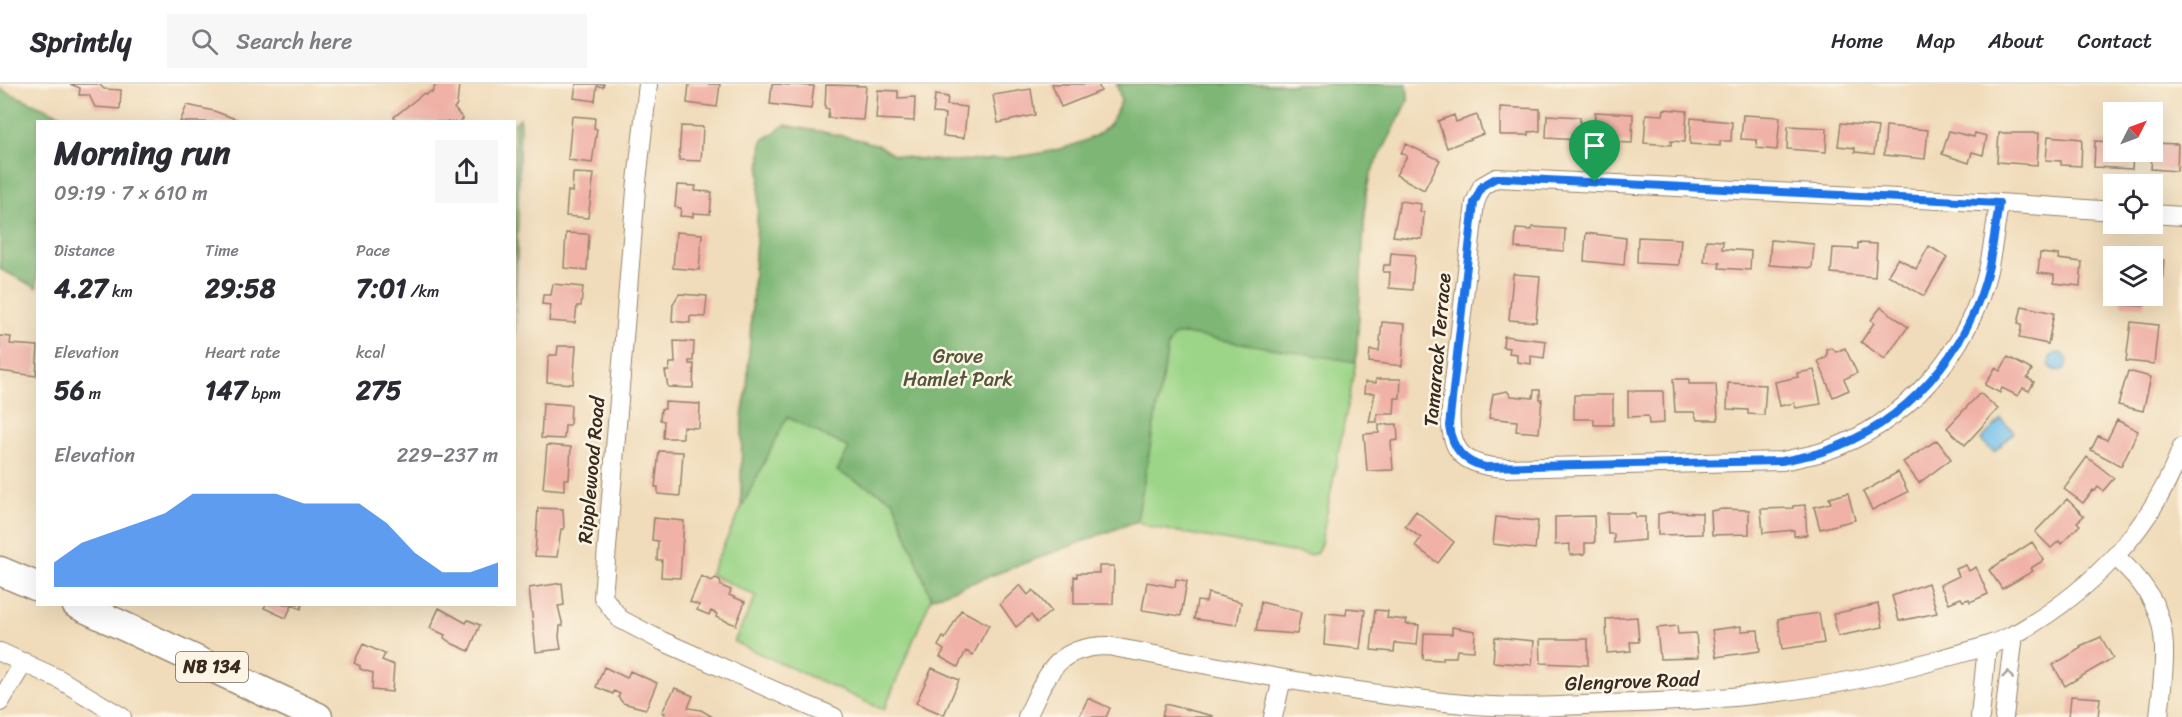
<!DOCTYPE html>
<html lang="en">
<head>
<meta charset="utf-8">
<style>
  :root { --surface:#fff; --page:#f7f7f7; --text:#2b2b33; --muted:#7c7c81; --line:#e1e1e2; --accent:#1a73e8 }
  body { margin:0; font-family:Sriracha,sans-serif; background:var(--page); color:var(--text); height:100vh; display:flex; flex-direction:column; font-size:22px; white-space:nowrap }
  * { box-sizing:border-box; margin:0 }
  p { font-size:20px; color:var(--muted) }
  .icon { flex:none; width:33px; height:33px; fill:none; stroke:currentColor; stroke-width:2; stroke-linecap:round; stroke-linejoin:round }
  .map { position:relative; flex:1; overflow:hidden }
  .details { position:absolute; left:36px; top:36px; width:480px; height:486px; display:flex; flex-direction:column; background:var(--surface); border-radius:0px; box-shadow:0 6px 24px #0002 }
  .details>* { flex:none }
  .needle { width:39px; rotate:48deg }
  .fabs { position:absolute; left:2103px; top:18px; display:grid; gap:12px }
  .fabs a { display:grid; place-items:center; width:60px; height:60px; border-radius:0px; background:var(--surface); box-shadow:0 6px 24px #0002; font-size:30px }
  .pin { position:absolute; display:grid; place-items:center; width:51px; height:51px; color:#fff; margin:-62px -26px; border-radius:50% 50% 50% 0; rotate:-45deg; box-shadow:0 0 6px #0007 }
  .pin .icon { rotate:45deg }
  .round { display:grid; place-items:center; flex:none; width:63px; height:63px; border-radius:0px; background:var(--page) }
  .head { display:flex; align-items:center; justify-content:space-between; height:102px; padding:0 18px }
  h1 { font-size:33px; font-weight:700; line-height:45px }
  .stats { display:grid; grid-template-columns:repeat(3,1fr); gap:9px; height:102px; padding:6px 18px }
  .stats div { display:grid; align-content:center }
  .stats b { font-size:26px; font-weight:700 }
  .stats small { font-size:16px; font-weight:400 }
  .stats p { font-size:16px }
  .chart { height:168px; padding:12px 18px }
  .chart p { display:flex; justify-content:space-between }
  .chart svg { width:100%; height:108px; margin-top:6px; fill:var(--accent); opacity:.7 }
  header { display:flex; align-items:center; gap:36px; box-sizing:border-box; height:84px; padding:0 30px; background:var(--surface); border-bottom:2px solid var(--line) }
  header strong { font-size:28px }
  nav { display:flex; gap:33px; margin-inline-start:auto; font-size:21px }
  .search { width:420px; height:54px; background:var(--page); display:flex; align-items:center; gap:15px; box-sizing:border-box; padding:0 21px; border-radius:0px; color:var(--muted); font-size:22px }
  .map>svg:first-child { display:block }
</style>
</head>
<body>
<header>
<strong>Sprintly</strong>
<div class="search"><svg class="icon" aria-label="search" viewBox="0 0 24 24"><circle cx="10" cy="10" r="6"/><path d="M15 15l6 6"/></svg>Search here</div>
<nav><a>Home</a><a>Map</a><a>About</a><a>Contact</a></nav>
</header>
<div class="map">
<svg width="2182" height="633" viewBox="0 0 2182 633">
  <rect width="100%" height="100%" fill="#fcf5e5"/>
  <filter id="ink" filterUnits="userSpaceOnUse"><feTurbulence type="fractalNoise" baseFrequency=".0167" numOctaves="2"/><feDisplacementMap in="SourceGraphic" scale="12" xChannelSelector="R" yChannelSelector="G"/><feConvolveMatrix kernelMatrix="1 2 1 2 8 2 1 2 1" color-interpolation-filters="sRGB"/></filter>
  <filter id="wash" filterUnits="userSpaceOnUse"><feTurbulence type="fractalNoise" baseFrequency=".008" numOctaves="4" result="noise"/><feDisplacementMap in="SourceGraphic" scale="24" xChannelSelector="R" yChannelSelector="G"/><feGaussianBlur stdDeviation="1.35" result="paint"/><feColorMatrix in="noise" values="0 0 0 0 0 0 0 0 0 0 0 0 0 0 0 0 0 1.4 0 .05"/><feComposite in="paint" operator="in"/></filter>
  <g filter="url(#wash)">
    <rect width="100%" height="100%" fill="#f0dcba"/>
    <path fill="#9cd588" stroke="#6c8053" stroke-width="1.5" d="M1117,0H1407L1408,17L1370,91L1366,109L1356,278L1321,459L1317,469L1309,471L1151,443L1137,437L931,514L884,626L734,558L756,512L710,490L741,425L742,333L747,305L762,57L785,41C814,48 846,51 875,60C882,62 888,69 895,71C939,83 1076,77 1108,42C1114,36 1117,25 1121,17Z"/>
    <path fill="#7db674" stroke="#5c7049" stroke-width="1.5" d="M1117,0H1407L1408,17L1370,91L1366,109L1356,278L1184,250L1173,252L1168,262L1137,437L931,514L893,416L837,387L849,364L787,333L741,425L742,333L747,305L762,57L785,41C814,47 846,51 875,60C882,62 888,69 895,71C939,83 1075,77 1108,42C1114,36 1117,25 1121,17Z
      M0,5L75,37L38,38L37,204L0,185Z
      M520,34L515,255L514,40Z"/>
    <path fill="#72c0ec" stroke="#567585" stroke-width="1.5" d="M2049 278a9 9 0 1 1 18 0a9 9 0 1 1-18 0Z
      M2001,335L2014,348L1994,368L1981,356Z"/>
    <g id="blocks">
      <path fill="#f0b1a7" d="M70,0H99L104,5L121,6L120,25L95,23L89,11H79L80,4Z
        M436,0H459L457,21L454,24L463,35L460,38H397L394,33L424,9L426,11L431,7L432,9Z
        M576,0H604L603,3L597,2L595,17L574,14Z
        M689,0H720L717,23L687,19Z
        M772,0L814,2L811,25L770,20Z
        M1052,0H1098L1101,7L1061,23Z
        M826,1L866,2L863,36L828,34L829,25L825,24Z
        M1031,5L1035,31L998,39L993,11Z
        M878,6L898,7V14L915,13L914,37L876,35Z
        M935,11L948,13L947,21L967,23L964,54L943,52L945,30L933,29Z
        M187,21L214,27L244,38H180Z
        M1500,23L1540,25V47L1529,48V51H1500Z
        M1664,25L1687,27L1685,58L1671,57V61L1644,59L1646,30L1663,31Z
        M1595,28L1633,30L1632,59L1594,57Z
        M1454,31L1456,38L1477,31L1483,50L1447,64L1438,37Z
        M1547,31L1580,33L1579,56L1546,54Z
        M1743,31L1780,33L1777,66L1756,64L1757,56L1741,55Z
        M572,32L595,34L594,44L597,45L592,79L568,76Z
        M1691,34L1732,38L1731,57H1720V62L1690,60Z
        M1841,39L1878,43L1874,70L1855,68V64L1838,62Z
        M681,42L703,43L701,77L679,76Z
        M1788,42L1827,44L1826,68L1787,65Z
        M1886,42L1928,46L1925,75L1884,71Z
        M1949,47L1974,53L1975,49L1987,52L1983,71L1972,68L1969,79L1942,70Z
        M1999,49H2039L2037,81L1997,78Z
        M2048,52L2082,55L2081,82L2061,81V77L2046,76Z
        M2095,57L2114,58V68H2133L2132,85L2094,83Z
        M2153,59L2178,60L2177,87L2151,85Z
        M1406,60L1440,76L1424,106L1396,91L1407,72L1401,69Z
        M573,89L594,90L588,134L566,132L568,107L572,108Z
        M677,101L696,102L695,107L712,108L710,130L693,129V133L680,132L681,124L675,123Z
        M1400,117L1421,120L1420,128H1424L1422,155L1393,152Z
        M1532,143L1565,145L1564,167L1515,164L1516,145L1532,146Z
        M676,148L702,150L699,186L673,184Z
        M566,149L589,150L587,186L564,184Z
        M1586,149L1626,154L1624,181L1584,177Z
        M1638,153L1681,155L1679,181L1637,179Z
        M1706,156L1723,157L1722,165L1751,167L1750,186L1719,184L1720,179L1704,178Z
        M1771,156L1814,160L1812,184L1769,181Z
        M1858,159L1877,160L1875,193L1831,189L1833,164L1858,165Z
        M1929,162L1947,173L1924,212L1888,191L1898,174L1916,185Z
        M1391,169L1415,171L1412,206L1389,204L1390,188H1383L1384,181H1390Z
        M2040,169L2059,171L2058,175L2082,178L2080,202L2054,199V191L2038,189Z
        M2152,175L2164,176L2162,201L2152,200Z
        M1513,190L1540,192L1536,238L1509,236Z
        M553,200L583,203L581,222H577L575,239L549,237L551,221L542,220L543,211H551Z
        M679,210L707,212L705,233L690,232V239L672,237L673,220Z
        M2122,212H2145L2144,222L2121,221Z
        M2022,222L2054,229L2048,260L2019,254L2022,240L2018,239Z
        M1881,223L1908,243L1885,275L1861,258L1874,239L1871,236Z
        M1382,238L1405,240L1402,282L1369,278L1370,266L1379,267Z
        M2131,238L2158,241L2154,280L2126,277Z
        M0,252L11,253L10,260L38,262L36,292L0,287Z
        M1504,252L1546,257L1544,274L1531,272V280L1517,278V270L1509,269L1510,264L1503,263Z
        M674,257L694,258L693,277H689V280H694L693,304L668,303L665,287H669L670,279H675Z
        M558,262H576L573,300L547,298L548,275L550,271H557Z
        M1832,264L1836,268L1845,264L1857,289L1844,295L1849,306L1833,313L1818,277L1827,273V266Z
        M2008,273L2032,286L2027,294L2034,298L2029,307L2023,304L2018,312L2002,304L2000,309L1985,301L1995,284L2000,287Z
        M1814,286L1821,320L1796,324L1794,319L1780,322L1775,298L1798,293L1797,289Z
        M2128,287L2151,293L2143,327L2118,321Z
        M1376,295H1401L1400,314H1395L1394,330H1377V338H1369L1375,309H1364L1365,298L1376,299Z
        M1673,295H1689V300H1716L1718,336H1697L1694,328H1675Z
        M1728,299L1766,301L1764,331L1748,330V326L1727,325Z
        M1534,306H1540V315H1542L1539,349L1516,347L1517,337L1489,334L1493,310L1507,307L1511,312L1533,314Z
        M1628,307H1663L1664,339L1649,340L1648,332L1628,333Z
        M1980,309L1998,325L1965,361L1947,344Z
        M1574,311H1613V341H1594V335H1574Z
        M665,318L700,320L699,344L683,343V354H663L664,337L660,336L661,325H665Z
        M543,319L571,321L570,341H565L564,355L541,354Z
        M2117,336L2138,347L2121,382L2091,366L2098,352L2107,356Z
        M1397,340L1398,356L1391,357L1393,386L1367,387L1364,350L1379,349V341Z
        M1937,356L1951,375L1919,399L1903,378Z
        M547,361L571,363L569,395H564V406L543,404Z
        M659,367L683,368L680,412L658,410V403H655Z
        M2087,373L2114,394L2103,407L2098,403L2095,407L2093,406L2083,419L2064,405Z
        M1898,388L1908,408L1872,426L1863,408Z
        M1848,409L1855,436L1820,445L1814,423L1831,419L1829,414Z
        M2067,415L2084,432L2077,438L2080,441L2061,460L2059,457L2051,464L2035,448Z
        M1805,421L1807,451L1794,452V446L1763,449L1761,425L1793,424V422Z
        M538,424L563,425L564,445H561L557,473L535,472Z
        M1723,425L1749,426V450L1712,451L1711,427Z
        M1416,427L1454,458L1438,479L1415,462L1421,454L1405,442Z
        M1668,428L1702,429V450L1658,451V430Z
        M1607,429H1635V433H1645V456L1614,459V450H1608Z
        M1594,432L1595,459H1585V470L1570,471V460L1555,461V433Z
        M1496,433L1538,437L1535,465L1493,460Z
        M654,434L684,437L680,494L661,493L662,476H657L658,457L652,456Z
        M2032,458L2044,476L2031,484L2033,487L2002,505L1989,486Z
        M1966,481L1969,487L1976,483L1988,510L1970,518L1969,515L1963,517L1961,514L1949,519L1940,501L1959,492L1956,485Z
        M1099,482H1114L1113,520H1074V492L1077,493V489H1099Z
        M701,492L711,497L716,494L720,496L721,502L731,506L729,511L745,518L736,541L716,533L717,530L711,527L709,531L697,526L699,521L690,518Z
        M1176,495L1187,497L1181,532L1142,526L1147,498L1175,503Z
        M562,499L564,521L558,522L563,542H560L559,553L561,565L536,568L529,504Z
        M1928,499L1937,529L1899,537L1892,512Z
        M1020,501L1028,511L1033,506L1051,527L1037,539L1031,531L1016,543L1000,520Z
        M1208,509L1241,518L1237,541L1194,535L1197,517L1206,518Z
        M1261,518L1301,528L1297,550L1256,547Z
        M266,520H302L301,525L292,521L286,534L264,524Z
        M1878,520L1883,543L1838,552L1833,530Z
        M439,524L466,539L468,536L480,541L469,567L453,560L444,554L445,551L430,544Z
        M1347,524L1365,526L1360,565L1324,561L1326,529L1346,531Z
        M961,526L989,541L973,571L966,567L958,583L940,573L944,566L938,562L943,553L945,555Z
        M1375,526L1388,527L1387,534L1407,536L1406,540L1419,541L1417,561L1395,559L1394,568L1371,566Z
        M1819,529L1824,559L1782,565L1778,535Z
        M1637,533L1639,558H1630L1631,567L1607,569L1606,535Z
        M1677,542L1678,550L1696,549L1698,574L1660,575L1657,544Z
        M1741,542V547L1758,546L1760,567L1716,573L1712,546Z
        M1452,543L1475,547L1474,567L1457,566L1456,573H1443V576L1423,575L1424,549L1452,550Z
        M1495,553L1534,557L1532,581L1493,578Z
        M2101,553L2113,574L2065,602L2053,581L2081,564L2080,562Z
        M1540,555H1588V581L1541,579Z
        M363,560L385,570L382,576L394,581L392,608L372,606L373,589L360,585V582L354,579Z
        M604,583L627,594L630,587L657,599L646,625L623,619L618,613L620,610L614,607L613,610L596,603Z
        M932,584L959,596L944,631L916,619Z
        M675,604L693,612L688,624L701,626L713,633H663L665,629L662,628Z
        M2071,612L2100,614L2098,633H2069Z
        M1088,614L1110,624L1106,633H1079Z
        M1165,620L1213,632L1212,633H1162Z"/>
    </g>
  </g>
  <g filter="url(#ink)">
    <use href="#blocks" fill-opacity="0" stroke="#96836c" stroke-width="1.5"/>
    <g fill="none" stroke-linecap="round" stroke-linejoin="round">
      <defs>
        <path id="street" d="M648,0L636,106L603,513L620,535L662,557L834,633
          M1999,119C1996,140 1993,161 1989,182C1970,267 1906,341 1822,368C1809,372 1795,374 1782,377L1506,384C1462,382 1448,367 1451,323L1475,119L1482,102L1496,94L1999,119L2114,127
          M2152,130L2182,132
          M2116,473C2175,526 2166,561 2159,633
          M0,568L59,595L122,633
          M0,618L24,578
          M1027,633C1047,591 1055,562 1108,562C1226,584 1344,609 1464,620C1511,625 1558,622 1606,620C1716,617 1826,608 1933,577C1961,569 1991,563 2017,549C2091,507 2153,444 2182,363
          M1273,633L1282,595
          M1980,633L1987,562
          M2004,633L2014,550"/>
        <path id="primary" d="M0,487L38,503
          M76,520L318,633"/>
      </defs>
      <use href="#street" stroke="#96836c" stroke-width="20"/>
      <use href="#primary" stroke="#96836c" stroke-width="31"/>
      <use href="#street" stroke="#fff" stroke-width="18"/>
      <use href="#primary" stroke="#fff" stroke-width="28"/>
    </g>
    <defs><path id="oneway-chevron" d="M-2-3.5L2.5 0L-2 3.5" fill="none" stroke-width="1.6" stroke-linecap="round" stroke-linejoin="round" transform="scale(1.5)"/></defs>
    <use stroke="#a79f9a" href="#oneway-chevron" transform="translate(2008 591) rotate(-83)"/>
  </g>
  <g fill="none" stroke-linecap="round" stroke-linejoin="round" filter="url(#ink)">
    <defs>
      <path id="route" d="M1496,94H1505L1999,119C1996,140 1993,161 1989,182C1970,267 1906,341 1822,368C1809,372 1795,374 1782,377L1485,383C1463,378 1452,363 1449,342L1474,119L1482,102Z"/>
    </defs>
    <use href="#route" stroke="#fff" stroke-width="12"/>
    <use href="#route" stroke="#1a73e8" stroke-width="8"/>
  </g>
  <g text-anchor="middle" stroke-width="5" stroke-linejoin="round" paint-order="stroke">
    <rect fill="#fcf5e5" stroke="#75675a" stroke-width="1.5" x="176" y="568" width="72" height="30" rx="4.5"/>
    <g font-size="18" font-weight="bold" fill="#3b2a1e">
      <text x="212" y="589">NB 134</text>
    </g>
    <g font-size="20" fill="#3b2a1e" stroke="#fcf5e5">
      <text transform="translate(1437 266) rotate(-85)" y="7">Tamarack Terrace</text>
      <text transform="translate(591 386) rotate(-85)" y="7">Ripplewood Road</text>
      <text transform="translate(1632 597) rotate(-2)" y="7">Glengrove Road</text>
    </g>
    <g font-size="20" fill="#535538" stroke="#fcf5e5">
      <text x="958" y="279">Grove<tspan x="958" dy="23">Hamlet Park</tspan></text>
    </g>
  </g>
</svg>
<div class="fabs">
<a><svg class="needle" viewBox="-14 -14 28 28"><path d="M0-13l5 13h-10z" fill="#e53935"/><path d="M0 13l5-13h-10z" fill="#7c7c81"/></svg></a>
<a><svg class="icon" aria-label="locate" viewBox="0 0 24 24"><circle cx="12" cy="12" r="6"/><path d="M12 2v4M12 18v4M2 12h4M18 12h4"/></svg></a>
<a><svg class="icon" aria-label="layers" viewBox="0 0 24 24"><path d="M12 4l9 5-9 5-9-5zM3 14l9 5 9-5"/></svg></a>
</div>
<div class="pin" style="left:1595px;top:98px;background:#1e9e55"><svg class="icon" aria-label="arrive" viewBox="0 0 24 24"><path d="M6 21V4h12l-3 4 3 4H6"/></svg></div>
<section class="details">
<div class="head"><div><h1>Morning run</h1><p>09:19 · 7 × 610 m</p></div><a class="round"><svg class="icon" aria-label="share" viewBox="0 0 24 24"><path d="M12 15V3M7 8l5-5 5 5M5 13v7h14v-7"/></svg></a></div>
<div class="stats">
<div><p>Distance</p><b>4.27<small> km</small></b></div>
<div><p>Time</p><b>29:58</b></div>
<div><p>Pace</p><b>7:01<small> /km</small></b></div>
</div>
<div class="stats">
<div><p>Elevation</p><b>56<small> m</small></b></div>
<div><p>Heart rate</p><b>147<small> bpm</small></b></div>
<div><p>kcal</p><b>275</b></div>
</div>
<div class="chart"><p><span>Elevation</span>229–237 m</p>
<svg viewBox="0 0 160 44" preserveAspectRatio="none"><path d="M0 44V34L10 26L20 22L30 18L40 14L50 6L60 6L70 6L80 6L90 10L100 10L110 10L120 18L130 30L140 38L150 38L160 34V44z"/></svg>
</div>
</section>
</div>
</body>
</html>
